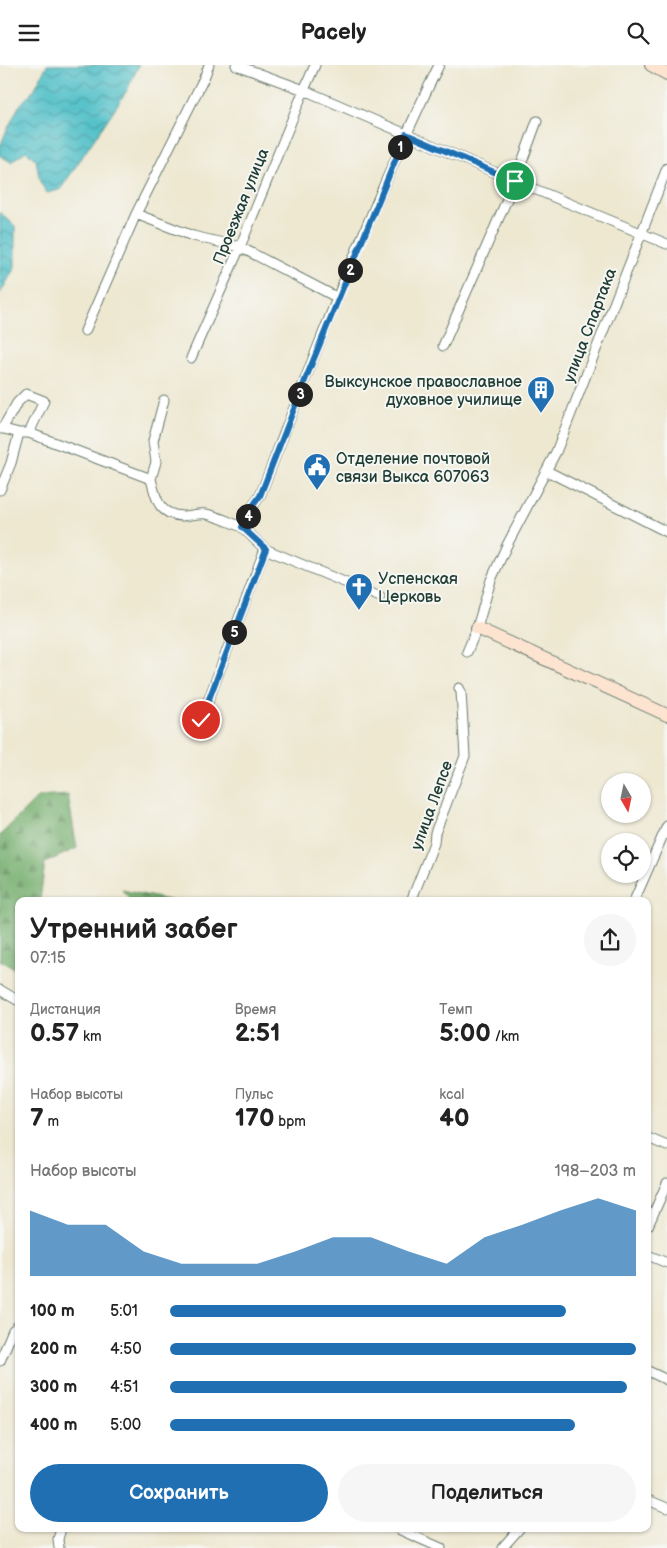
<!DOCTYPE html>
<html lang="ru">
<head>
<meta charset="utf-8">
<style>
  :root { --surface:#fff; --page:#f6f6f6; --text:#222; --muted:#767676; --accent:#1f6fb2 }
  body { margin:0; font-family:"Balsamiq Sans",sans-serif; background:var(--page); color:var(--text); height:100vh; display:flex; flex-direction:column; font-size:19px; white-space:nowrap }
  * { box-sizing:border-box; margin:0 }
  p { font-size:16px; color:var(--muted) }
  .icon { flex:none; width:28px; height:28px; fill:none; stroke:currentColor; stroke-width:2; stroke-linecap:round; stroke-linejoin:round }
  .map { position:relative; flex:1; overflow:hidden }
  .side { position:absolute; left:15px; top:832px; width:636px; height:635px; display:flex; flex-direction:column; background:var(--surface); border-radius:10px; box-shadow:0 1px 4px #0004 }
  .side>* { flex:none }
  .needle { width:32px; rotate:171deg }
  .buttons { position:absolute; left:601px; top:708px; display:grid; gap:10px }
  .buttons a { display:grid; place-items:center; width:50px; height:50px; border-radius:50%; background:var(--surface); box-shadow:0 1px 4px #0004; font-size:25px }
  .pin { position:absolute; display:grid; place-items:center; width:42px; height:42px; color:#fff; margin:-21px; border:2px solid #fff; border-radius:50%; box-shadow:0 1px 5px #0007 }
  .km { position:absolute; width:25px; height:25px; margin:-12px; border-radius:50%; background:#222; color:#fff; font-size:14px; line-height:25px; text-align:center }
  .round { display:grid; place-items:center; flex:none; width:52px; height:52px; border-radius:26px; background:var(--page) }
  .summary { display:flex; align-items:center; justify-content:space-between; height:85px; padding:0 15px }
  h1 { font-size:28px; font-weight:800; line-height:38px }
  .metrics { display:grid; grid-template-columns:repeat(3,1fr); gap:8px; height:85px; padding:5px 15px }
  .metrics div { display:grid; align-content:center }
  .metrics b { font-size:25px; font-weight:800 }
  .metrics small { font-size:14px; font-weight:400 }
  .metrics p { font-size:14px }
  .chart { height:140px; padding:10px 15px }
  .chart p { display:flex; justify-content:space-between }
  .chart svg { width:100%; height:90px; margin-top:5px; fill:var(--accent); opacity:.7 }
  .cta { display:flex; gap:10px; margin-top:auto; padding:10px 15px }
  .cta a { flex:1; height:58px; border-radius:30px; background:var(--accent); color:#fff; font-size:20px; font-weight:800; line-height:58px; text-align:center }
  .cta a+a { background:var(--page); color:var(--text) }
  ul { padding:0 15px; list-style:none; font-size:16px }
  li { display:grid; grid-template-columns:80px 60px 1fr; align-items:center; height:38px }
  li i { height:12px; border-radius:6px; background:var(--accent) }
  header { display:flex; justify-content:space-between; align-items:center; height:65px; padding:0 15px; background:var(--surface); font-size:22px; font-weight:800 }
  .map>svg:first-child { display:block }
</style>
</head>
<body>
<header><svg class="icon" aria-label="menu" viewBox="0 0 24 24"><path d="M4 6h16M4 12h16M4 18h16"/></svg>Pacely<svg class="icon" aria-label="search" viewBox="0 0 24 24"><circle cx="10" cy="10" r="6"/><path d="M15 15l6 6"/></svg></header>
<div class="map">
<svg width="667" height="1483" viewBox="0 0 667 1483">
  <defs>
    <pattern id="forest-firs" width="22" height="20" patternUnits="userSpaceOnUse" patternTransform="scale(1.25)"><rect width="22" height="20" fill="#73ad6c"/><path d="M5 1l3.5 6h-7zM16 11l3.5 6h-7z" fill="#5e8e5a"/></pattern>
    <pattern id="water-waves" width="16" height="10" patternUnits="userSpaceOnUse" patternTransform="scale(1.25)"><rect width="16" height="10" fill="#54c1c9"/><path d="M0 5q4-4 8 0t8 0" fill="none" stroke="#459ea4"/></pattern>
  </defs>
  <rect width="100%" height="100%" fill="#f6f6f2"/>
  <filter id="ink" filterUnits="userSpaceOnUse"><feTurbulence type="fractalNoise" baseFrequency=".02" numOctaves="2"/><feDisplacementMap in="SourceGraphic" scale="10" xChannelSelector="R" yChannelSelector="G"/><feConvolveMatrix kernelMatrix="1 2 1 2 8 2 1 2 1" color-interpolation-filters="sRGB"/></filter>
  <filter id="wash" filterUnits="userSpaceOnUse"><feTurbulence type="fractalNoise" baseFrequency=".0096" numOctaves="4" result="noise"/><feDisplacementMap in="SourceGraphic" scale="20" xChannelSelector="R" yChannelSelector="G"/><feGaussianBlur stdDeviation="1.12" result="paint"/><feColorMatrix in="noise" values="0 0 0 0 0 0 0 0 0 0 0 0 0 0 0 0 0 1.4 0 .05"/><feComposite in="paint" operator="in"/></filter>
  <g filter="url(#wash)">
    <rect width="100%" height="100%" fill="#eee8d1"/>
    <path fill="url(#forest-firs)" stroke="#497550" d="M68,730L77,783L45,798L40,835L42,836H19V906L0,895V770L38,732Z
      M122,825L173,836H131Z"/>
    <path fill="url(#water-waves)" stroke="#3a7f7e" d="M47,0H139L126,27L60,125L47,128L40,117L36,95L26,86L11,97L0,91V82L5,69L19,41L34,25Z
      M0,147L15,161V202L0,229Z"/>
  </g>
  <g filter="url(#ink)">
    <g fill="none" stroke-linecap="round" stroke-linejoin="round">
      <defs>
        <path id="street" d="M236,0L304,25L515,116L667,179
          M136,149L193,171L240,182L338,233
          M85,266L136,149L204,13L209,0
          M443,281L515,116L537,56
          M191,293L240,182L304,25L315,0
          M0,363L19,368H29L151,414C156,433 158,450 182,451C190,451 198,448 206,449C218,451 231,458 242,462L252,442L260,431C316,286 371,140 439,0
          M2,364L17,338L26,329L44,336L29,368
          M547,406L667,467
          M151,414L156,397L153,376L164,335
          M0,425L11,398L19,368
          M242,462L265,484L380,532
          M467,587L477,563L491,515L507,480L556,387L667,103
          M201,655L265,484
          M411,836L434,778L435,768L465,691L461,627L459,623
          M634,836L667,761
          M0,925L19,936
          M648,1073L667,1081
          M648,1161L667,1118
          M648,1190L667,1198
          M0,1296L13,1265L19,1260
          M648,1306L667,1315
          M648,1435L667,1443
          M398,1464L441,1483
          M59,1483L58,1474L61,1464
          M502,1483L519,1464"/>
        <path id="secondary" d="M651,0L667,9
          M477,563L667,650"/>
      </defs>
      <use href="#street" stroke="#67796b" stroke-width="11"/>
      <use href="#secondary" stroke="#67796b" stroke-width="14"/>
      <use href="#street" stroke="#fff" stroke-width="9"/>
      <use href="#secondary" stroke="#fde4d1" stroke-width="12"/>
    </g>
  </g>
  <g fill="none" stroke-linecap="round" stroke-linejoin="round" filter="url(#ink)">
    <defs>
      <path id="route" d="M201,655L266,484L242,462L252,442L260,431L306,313L406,69L515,116"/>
    </defs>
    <use href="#route" stroke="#fff" stroke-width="10"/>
    <use href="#route" stroke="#1f6fb2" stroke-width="6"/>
  </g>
  <defs>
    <symbol id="building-pin" viewBox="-11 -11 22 30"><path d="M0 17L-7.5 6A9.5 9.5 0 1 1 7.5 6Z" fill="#1f6fb2" stroke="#f6f6f2"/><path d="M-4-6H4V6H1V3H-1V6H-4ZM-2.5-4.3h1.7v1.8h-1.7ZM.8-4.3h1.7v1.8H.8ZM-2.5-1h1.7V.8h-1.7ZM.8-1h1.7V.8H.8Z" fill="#fff"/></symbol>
    <symbol id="civic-pin" viewBox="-11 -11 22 30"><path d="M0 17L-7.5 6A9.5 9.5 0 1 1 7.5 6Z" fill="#1f6fb2" stroke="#f6f6f2"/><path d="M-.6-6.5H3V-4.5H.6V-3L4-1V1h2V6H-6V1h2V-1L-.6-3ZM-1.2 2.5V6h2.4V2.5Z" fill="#fff"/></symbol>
    <symbol id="church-pin" viewBox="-11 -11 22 30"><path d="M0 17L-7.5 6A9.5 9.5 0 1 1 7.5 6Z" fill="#1f6fb2" stroke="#f6f6f2"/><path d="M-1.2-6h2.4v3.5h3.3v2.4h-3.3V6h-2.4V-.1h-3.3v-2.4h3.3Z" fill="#fff"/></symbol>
  </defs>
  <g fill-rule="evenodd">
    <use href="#building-pin" x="525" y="309" width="32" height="43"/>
    <use href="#civic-pin" x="301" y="386" width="32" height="43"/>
    <use href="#church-pin" x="343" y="506" width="32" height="43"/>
  </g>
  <g text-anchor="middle" stroke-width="4" stroke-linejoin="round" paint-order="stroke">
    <g font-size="16" fill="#1f3d34" stroke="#f6f6f2">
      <text transform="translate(240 141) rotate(-68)" y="6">Проезжая улица</text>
      <text transform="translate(589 260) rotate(-69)" y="6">улица Спартака</text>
      <text transform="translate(431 740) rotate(-70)" y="6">улица Лепсе</text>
    </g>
    <g font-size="16" fill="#1f3d34" stroke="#f6f6f2" text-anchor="start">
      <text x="522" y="322" text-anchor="end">Выксунское православное<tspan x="522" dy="18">духовное училище</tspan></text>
      <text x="336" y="399">Отделение почтовой<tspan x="336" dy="18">связи Выкса 607063</tspan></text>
      <text x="378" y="519">Успенская<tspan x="378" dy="18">Церковь</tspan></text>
    </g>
  </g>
</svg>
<div class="buttons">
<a><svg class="needle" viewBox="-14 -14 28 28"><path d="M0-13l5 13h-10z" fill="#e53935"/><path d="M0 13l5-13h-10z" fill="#767676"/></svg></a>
<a><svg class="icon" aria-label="locate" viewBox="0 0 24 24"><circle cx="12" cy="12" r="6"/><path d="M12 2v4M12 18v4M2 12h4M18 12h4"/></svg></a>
</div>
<div class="pin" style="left:515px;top:116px;background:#1e9e55"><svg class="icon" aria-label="arrive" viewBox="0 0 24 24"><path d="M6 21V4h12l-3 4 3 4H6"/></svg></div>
<div class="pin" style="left:201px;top:655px;background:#d93025"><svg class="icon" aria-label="check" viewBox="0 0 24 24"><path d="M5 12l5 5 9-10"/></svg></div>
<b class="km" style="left:400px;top:82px">1</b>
<b class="km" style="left:350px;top:205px">2</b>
<b class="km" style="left:300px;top:329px">3</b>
<b class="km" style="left:248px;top:451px">4</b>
<b class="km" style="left:234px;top:567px">5</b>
<section class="side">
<div class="summary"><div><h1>Утренний забег</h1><p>07:15</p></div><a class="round"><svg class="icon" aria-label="share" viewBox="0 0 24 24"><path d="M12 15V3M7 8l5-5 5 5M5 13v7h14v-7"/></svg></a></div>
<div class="metrics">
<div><p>Дистанция</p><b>0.57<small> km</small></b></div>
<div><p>Время</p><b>2:51</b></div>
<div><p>Темп</p><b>5:00<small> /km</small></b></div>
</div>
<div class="metrics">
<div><p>Набор высоты</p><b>7<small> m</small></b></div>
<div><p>Пульс</p><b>170<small> bpm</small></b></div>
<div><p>kcal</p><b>40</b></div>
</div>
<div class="chart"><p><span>Набор высоты</span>198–203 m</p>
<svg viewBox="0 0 160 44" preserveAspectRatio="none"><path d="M0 44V12L10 19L20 19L30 32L40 38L50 38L60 38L70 32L80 25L90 25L100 32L110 38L120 25L130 19L140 12L150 6L160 12V44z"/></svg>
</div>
<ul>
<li><b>100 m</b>5:01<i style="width:85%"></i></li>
<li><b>200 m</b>4:50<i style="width:100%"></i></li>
<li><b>300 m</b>4:51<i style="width:98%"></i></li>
<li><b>400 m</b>5:00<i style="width:87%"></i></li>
</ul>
<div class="cta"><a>Сохранить</a><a>Поделиться</a></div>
</section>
</div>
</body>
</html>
